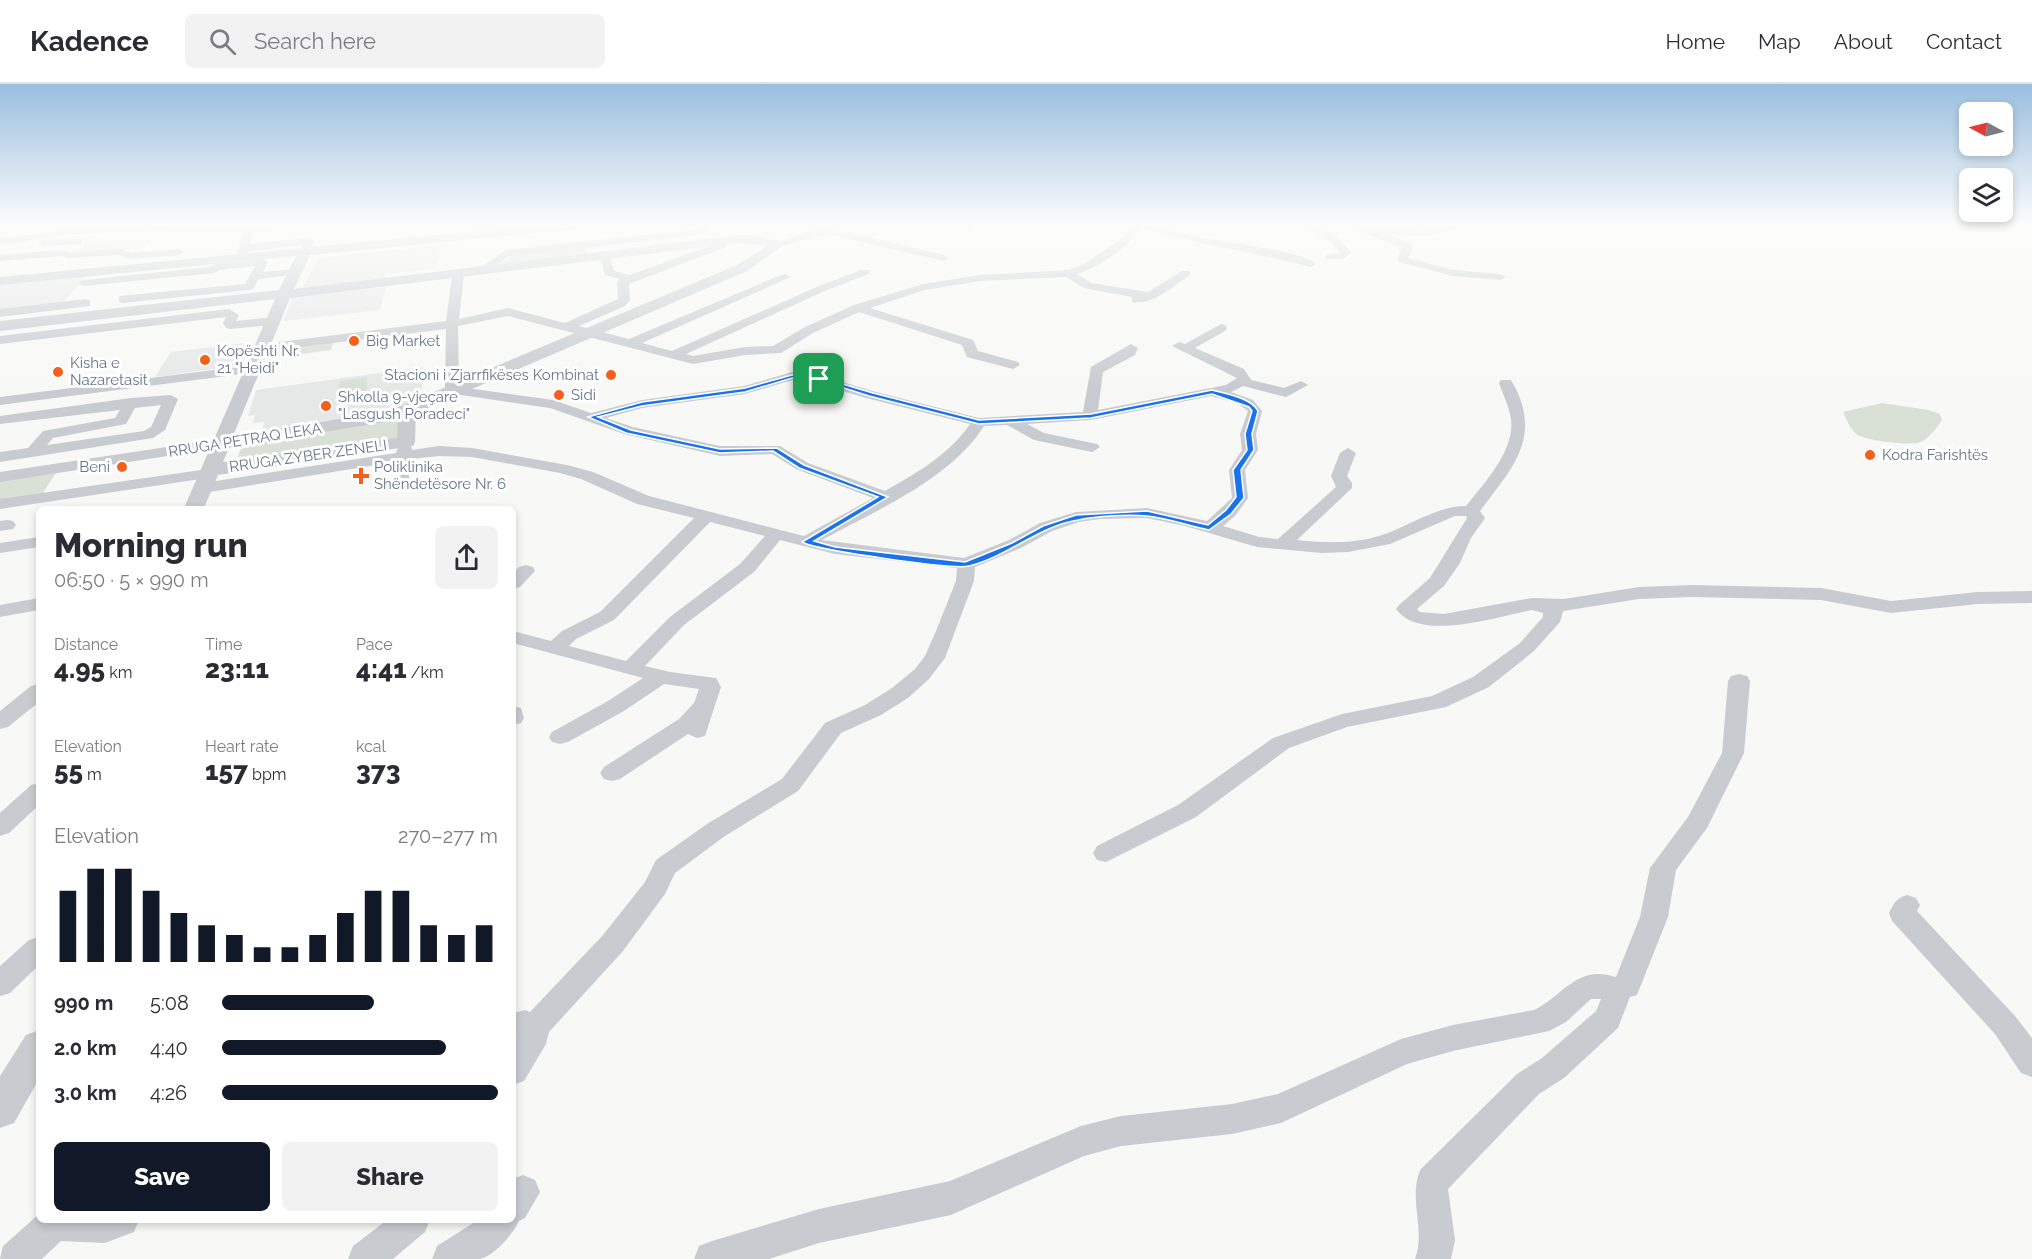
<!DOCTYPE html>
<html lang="en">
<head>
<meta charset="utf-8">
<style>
  :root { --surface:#fff; --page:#f2f2f3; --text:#2b2b33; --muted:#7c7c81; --line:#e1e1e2; --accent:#111827 }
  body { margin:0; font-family:Raleway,sans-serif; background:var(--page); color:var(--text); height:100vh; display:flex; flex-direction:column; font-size:22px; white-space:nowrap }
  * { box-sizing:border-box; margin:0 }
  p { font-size:20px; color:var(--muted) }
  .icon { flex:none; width:33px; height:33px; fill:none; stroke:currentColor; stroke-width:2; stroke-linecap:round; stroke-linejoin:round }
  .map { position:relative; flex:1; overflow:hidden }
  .panel { position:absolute; left:36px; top:422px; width:480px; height:717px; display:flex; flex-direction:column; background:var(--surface); border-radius:9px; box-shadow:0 3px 9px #0003 }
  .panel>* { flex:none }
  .needle { width:39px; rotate:277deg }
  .controls { position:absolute; left:1959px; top:18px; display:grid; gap:12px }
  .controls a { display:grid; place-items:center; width:54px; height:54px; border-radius:9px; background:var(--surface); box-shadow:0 3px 9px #0003; font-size:30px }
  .pin { position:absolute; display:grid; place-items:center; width:51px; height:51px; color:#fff; margin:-26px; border-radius:12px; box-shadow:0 3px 9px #0006 }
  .round { display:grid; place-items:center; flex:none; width:63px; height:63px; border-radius:9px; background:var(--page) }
  .overview { display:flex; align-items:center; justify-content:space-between; height:102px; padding:0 18px }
  h1 { font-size:33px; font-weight:800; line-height:45px }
  .stats { display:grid; grid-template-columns:repeat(3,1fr); gap:9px; height:102px; padding:6px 18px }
  .stats div { display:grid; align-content:center }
  .stats b { font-size:26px; font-weight:800 }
  .stats small { font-size:16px; font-weight:400 }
  .stats p { font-size:16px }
  .chart { height:168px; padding:12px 18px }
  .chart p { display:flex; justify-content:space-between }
  .chart svg { width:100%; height:108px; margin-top:6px; stroke:var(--accent); stroke-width:6 }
  .cta { display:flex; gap:12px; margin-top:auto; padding:12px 18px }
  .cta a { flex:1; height:69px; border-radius:9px; background:var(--accent); color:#fff; font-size:24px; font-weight:800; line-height:69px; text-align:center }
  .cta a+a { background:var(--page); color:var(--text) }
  ul { padding:0 18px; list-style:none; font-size:20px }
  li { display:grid; grid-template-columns:96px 72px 1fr; align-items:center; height:45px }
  li i { height:15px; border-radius:8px; background:var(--accent) }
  header { display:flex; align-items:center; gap:36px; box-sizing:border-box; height:84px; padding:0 30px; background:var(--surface); border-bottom:2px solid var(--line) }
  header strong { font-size:28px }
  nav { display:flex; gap:33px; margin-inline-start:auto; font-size:21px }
  .search { width:420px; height:54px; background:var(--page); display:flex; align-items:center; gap:15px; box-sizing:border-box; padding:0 21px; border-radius:9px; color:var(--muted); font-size:22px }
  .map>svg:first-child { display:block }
</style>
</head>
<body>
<header>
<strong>Kadence</strong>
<div class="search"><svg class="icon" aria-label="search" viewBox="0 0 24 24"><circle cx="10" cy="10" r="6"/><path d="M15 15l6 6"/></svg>Search here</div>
<nav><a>Home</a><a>Map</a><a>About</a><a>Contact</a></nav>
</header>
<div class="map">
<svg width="2032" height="1175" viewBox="0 0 2032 1175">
  <rect width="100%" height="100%" fill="#f8f9f6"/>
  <path fill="#e6e8e7" d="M152,155L144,164L75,169L89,160Z
    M441,161L436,184L386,190L384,196L302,205L319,174Z
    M87,191L62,220L0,227V200Z
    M386,203L380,226L283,237L293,213Z
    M253,258L242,281L155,293L171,268Z
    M423,283L421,314L382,332L261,350L264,338L253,339L255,331L248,332L256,306Z"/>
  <path fill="#d9e1d6" d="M585,163L588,172L495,182L516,170Z
    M334,256L331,266L265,275L269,265Z
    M367,293L366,308L338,312L340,297Z
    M1882,319L1929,326L1940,330L1942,336C1937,343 1931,352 1923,357C1914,363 1868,357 1858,351C1850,346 1847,336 1843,328Z
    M399,336L402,354L236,377L242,362L246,360Z
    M56,389L42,410L0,416V397Z"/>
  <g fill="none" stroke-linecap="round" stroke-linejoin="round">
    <path fill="#c8ccd0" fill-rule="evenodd" d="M277,139H292L270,147L253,149L250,160L309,154L314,157L310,168H302V161L249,167L246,174H238L237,172L243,148L145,147L58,151L53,154L0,160V154L55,148L60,145L145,141L249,143Z
      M700,139H710L708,147L692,152L509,172L484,190H476L474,188L506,166L691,146L699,143Z
      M947,139H964L975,143L970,146Z
      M1130,139C1152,137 1172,148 1193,152C1220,158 1298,165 1316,180L1310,183C1254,168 1196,160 1140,144C1127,165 1100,182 1077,190L1091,199L1148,208L1182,187H1190V191C1173,202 1153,222 1132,218V213L1084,204L1066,193L980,197L925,206L870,224L973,256L978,267L1018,278L1020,281L1013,285L967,273L962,261L859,228L813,249L781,269L745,271L693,280L508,232L458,242L459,303L553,316L591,329L642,316L744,302L792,288L819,291L876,308L979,334L1083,328L1091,283L1131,260L1138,264L1135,271L1103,288L1098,326L1226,301L1237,294L1172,262L1179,258L1185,260L1221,240L1225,241L1227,244L1225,247L1195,264L1244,285L1251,296L1284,304L1301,297L1308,301L1286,313L1243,302L1231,308L1253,316L1262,327L1256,350L1258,366L1245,386L1248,414L1235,432L1223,442L1259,453L1278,455L1336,403L1331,392L1340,369L1348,364L1356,369L1347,392L1352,399V404L1297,456C1324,459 1352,460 1379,452C1409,443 1435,422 1466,422C1484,399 1515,367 1511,335C1509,322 1503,311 1499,299L1501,296H1511C1544,352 1513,383 1480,427L1485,434L1471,454L1460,479L1444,502L1417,525L1420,528L1444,530L1532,514L1564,515L1639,503L1692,501L1821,504L1891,517L1978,508L2032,507V519L1978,520L1891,529L1821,516L1692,513L1639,515L1563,527L1560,538L1534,567L1489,603L1446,623L1347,643L1289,664L1196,733L1106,778L1097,776L1093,769L1097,762L1178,721L1273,654L1342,630L1432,612L1473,593L1520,559L1543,533V529L1532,526C1498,532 1420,559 1396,525L1399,521L1430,494L1467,434L1466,432H1455L1390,460L1348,468L1322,469L1257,463L1185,442L1147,434L1100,435L1079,438L1052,447L1021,464L975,483L974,497L945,574L929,595L908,614L881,631L841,649L798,707L725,752L675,789L665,810L623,867L549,948L546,960L524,997L513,1001V960L517,954L513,955V929L525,926L530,928L603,851L645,798L656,776L707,740L782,695L825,639L865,621L892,604L915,585L925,572L936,547L956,497L957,484L835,470L780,456L754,488L684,541L645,582L670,588L716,594L721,603L705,652L697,654L688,650L620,695L612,697L604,695L600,689L604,683L679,635L694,619L699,605L664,600L624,627L568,658L560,660L552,658L549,653L552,648L608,617L643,594L513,559V547L551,557L562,547L600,528L694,434L637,420L581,395L560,389L472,373L439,372L411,375L408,402L400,407L392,402L395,378L203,409L195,404L197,400L396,369L400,358H410L412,366L439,362L472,364L567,381L593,388L649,412L804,452L873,414L796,385L772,370L720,372L624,350L550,324L447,309L445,306L446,245L261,268L256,267L254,264L256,261L446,237L452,191L458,188L464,191L459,235L508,224L565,239L618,215L617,198L620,195L605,191L600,173L601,171H609L614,187L630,191L718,159H726V163L629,200L630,216L625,222L579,242L629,255L781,191L785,190L791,193L642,259L672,267L819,202L861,186H869V190L827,206L686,270L693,272L745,263L773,262L805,243L854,221L923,200L980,191L1068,186L1082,181L1124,153L1131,141ZM793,296L817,299L866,314L970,340C950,370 915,390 885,407L808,379L780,362H720L633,343L606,334L642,324L745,310ZM1211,312L1237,319L1248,327L1240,350L1242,366L1229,386L1232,414L1207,437L1147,424L1076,428L1040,439L1009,456L964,474L822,456C875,427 951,395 984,342L1007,341L1034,356L1092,368L1100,363L1097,360L1044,349L1027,340L1091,336ZM710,438L765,452L740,480L670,533L626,577L569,562L576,555L614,536Z
      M1296,139C1317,137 1339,152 1351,169L1343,175H1325V171L1340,169L1333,159Z
      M1339,139H1354L1379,146L1384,144L1424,146L1462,139H1481L1476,142L1424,152L1388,150L1412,161L1413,163L1408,174L1453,186L1500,190L1506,193L1500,196L1453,192L1400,178L1397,175L1402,164Z
      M827,144L944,171L949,174L944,177L827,150L777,163L772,160L809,147Z
      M78,155L82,156V160L43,162L38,159L43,156Z
      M120,165L132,169L179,165L184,168L179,171L129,175L120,171L68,174L61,172L0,177V171L62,166L69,168Z
      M263,175L268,178L263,188L295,185L301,188L295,191L259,195L253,205L249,206L123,219L119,218V212L245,200L255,182L220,186L214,189L84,202L78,199L84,196L210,183L216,180Z
      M86,215L90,216V222L0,233V225Z
      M229,225L239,231L236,237L272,233L278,237L272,241L230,245L226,244L223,239L226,233L0,260V252Z
      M253,281L260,285L258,288L0,321V313Z
      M171,311L178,315L165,346L153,354L0,378V368L28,364L43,347L115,334L120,326L0,340V332L131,314ZM161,321L151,343L144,347L47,361L53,354L126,340L135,324Z
      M220,355L225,357L228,360L225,363L0,398V388Z
      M208,385L216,390L214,393L0,425V415Z
      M7,436L13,437L16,441L13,445L0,447V437Z
      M39,453V463L0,469V459Z
      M526,481L533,483L535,487L520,503L513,505V489L519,483Z
      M39,514V526L0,533V521Z
      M1739,590L1747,592L1750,597L1744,669L1707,744L1676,786L1668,833L1637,911L1630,913L1618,944L1564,994L1539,1010L1448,1105L1455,1156L1451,1175H1415C1426,1145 1408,1116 1420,1086L1517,990L1542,974L1596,927L1601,915H1591L1566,938L1549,947L1453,967L1407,980L1281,1039L1232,1050L1121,1062L1084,1072L951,1131L819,1159L769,1175H694L699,1162L712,1157L819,1125L950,1097L1081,1042L1121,1032L1232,1020L1278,1010L1401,955L1453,941L1534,926C1564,911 1577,880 1616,893L1640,833L1650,784L1688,733L1722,669L1728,597L1731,592Z
      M39,600V618L8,643L0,645V627L31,602Z
      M513,622L521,624L524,634L521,639L513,641Z
      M39,699V721L9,749L0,752V729L31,701Z
      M1907,811L1916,814L1920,821L1917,827L2015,932L2032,954V993L2021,989L1995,950L1892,837L1889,829C1894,819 1896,814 1907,811Z
      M39,853V881L10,909L0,912V882L29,856Z
      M523,1091L535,1096L540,1108L525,1134L519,1137C513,1150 495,1171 480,1175C466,1175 447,1175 432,1175L437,1162L478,1136H513V1095Z
      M39,1130V1136H139L134,1148L105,1159L61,1157L42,1175H0L3,1162Z
      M387,1136H430L425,1148L393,1175H348L353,1162Z"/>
    <path fill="#c8ccd0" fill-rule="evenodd" d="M563,139H603L597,143L310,171L294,205L738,151H751L783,158L784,161L747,187L416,329L415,358L413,362L218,391L204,424H184L275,215L0,247V237L279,206L296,172L0,201V193ZM738,159L767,162L737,181L389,327L233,352L290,214ZM398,336L397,354L223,378L229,364Z
      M39,946V995L14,1039L0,1044V992L26,951Z"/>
  </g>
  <linearGradient id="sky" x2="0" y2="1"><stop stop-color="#99bee0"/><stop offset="0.46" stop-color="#fcfcfb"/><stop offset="1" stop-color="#fcfcfb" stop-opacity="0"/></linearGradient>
  <rect width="2032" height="303" fill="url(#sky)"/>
  <path fill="#1a73e8" stroke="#fff" stroke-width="1.5" fill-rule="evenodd" d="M792,291L819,293L873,309L979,336L1091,330L1212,306C1227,310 1251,314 1258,327L1252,350L1254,366L1241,386L1244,414L1231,430L1209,446C1189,442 1168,434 1147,432C1128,430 1097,432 1078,436C1039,442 1007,473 969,482C954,486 815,466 802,458L878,413L799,384L773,367L720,369L626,349L588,333L642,318L745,304ZM792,294L819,296L869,312L979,340L1091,334L1212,310L1249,323L1252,327L1245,350L1247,366L1233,386L1236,413L1226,426L1208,441L1147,427L1076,431L1043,442L1012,459L965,478L835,463L814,457L888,413L804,381L777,364L720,365L631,346L598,333L642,322L745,308Z"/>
  <g fill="#f2601c" stroke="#fff" stroke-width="2">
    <circle cx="354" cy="257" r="6"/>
    <circle cx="205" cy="276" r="6"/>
    <circle cx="58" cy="288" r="6"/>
    <circle cx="611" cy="291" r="6"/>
    <circle cx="559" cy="311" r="6"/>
    <circle cx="326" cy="322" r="6"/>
    <circle cx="1870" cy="371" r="6"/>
    <circle cx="122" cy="383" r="6"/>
    <path d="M358 383h6v6h6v6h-6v6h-6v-6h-6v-6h6z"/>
  </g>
  <g text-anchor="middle" stroke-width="6" stroke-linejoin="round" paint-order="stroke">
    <g font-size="15" fill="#65768a" stroke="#fff" text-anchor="start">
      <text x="366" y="262">Big Market</text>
      <text x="217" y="272">Kopështi Nr.<tspan x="217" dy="17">21 "Heidi"</tspan></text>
      <text x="70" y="284">Kisha e<tspan x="70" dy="17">Nazaretasit</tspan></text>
      <text x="599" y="296" text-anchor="end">Stacioni i Zjarrfikëses Kombinat</text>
      <text x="571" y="316">Sidi</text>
      <text x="338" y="318">Shkolla 9-vjeçare<tspan x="338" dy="17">"Lasgush Poradeci"</tspan></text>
      <text x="1882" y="376">Kodra Farishtës</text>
      <text x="110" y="388" text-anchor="end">Beni</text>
      <text x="374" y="388">Poliklinika<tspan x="374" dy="17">Shëndetësore Nr. 6</tspan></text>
    </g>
    <g font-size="15" fill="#65768a" stroke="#fff">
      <text transform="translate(245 356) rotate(-9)" y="5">RRUGA PETRAQ LEKA</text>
      <text transform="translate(308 372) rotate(-8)" y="5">RRUGA ZYBER ZENELI</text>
    </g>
  </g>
</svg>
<div class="controls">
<a><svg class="needle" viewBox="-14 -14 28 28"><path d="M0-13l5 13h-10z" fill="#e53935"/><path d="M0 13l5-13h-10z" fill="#7c7c81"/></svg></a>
<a><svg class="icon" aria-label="layers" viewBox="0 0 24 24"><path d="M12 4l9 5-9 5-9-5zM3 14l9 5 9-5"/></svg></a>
</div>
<div class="pin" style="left:819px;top:295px;background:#1e9e55"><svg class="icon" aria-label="arrive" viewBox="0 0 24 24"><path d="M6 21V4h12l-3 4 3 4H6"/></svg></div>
<section class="panel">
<div class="overview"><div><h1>Morning run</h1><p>06:50 · 5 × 990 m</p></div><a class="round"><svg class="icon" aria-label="share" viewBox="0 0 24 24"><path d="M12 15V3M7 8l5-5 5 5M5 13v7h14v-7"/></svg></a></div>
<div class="stats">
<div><p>Distance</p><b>4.95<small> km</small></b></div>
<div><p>Time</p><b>23:11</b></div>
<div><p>Pace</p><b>4:41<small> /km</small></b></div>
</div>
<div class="stats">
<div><p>Elevation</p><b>55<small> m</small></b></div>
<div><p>Heart rate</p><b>157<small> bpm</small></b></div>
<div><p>kcal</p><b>373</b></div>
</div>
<div class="chart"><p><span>Elevation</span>270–277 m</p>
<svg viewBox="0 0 160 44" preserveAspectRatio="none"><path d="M5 44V15M15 44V6M25 44V6M35 44V15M45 44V24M55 44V29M65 44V33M75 44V38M85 44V38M95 44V33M105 44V24M115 44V15M125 44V15M135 44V29M145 44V33M155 44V29"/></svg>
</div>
<ul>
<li><b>990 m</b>5:08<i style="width:55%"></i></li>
<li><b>2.0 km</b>4:40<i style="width:81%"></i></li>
<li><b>3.0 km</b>4:26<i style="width:100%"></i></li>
</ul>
<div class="cta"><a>Save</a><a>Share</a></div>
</section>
</div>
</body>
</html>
